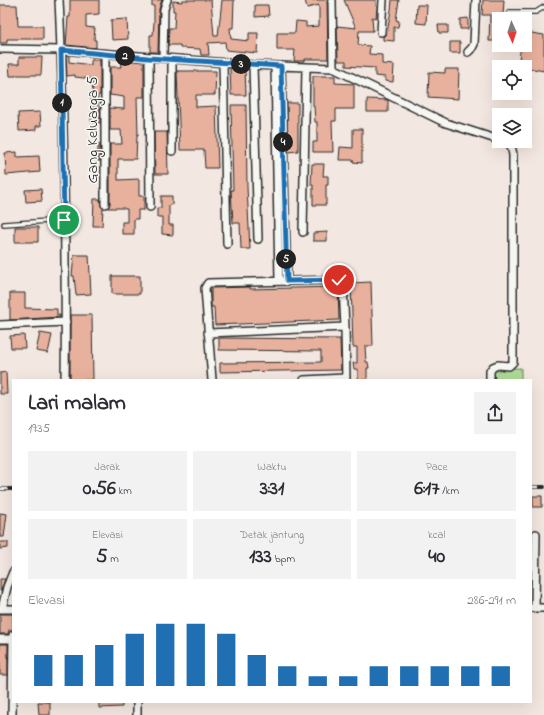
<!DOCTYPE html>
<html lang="id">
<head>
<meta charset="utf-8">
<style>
  :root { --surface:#fff; --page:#f2f2f3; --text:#2b2b33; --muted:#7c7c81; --accent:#1f6fb2 }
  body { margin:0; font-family:"Indie Flower",sans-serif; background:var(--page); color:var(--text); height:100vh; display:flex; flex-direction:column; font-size:15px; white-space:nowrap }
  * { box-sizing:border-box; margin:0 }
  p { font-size:13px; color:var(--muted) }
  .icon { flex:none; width:22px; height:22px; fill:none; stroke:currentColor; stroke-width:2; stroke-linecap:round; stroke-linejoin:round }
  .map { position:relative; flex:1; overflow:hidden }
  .side { position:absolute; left:12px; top:379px; width:520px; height:324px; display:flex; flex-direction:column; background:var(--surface); border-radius:0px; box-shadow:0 4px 16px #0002 }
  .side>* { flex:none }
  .needle { width:26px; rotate:177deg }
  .buttons { position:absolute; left:492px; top:12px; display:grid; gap:8px }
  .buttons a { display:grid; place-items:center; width:40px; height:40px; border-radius:0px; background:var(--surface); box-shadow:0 4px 16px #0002; font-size:20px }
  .pin { position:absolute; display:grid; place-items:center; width:34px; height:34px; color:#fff; margin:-17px; border:2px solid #fff; border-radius:50%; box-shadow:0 1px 4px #0007 }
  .km { position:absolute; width:20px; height:20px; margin:-10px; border-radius:50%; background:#222; color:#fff; font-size:11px; line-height:20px; text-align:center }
  .round { display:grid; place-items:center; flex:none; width:42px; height:42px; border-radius:0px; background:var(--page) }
  .headline { display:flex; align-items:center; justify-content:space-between; height:68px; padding:0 16px }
  h1 { font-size:22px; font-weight:700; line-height:30px }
  .figures { display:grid; grid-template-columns:repeat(3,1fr); gap:6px; height:68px; padding:4px 16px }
  .figures div { display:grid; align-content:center; border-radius:0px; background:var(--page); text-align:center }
  .figures b { font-size:20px; font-weight:700 }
  .figures small { font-size:11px; font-weight:400 }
  .figures p { font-size:11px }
  .chart { height:112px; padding:8px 16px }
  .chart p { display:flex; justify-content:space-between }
  .chart svg { width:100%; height:72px; margin-top:4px; stroke:var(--accent); stroke-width:6 }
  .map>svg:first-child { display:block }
</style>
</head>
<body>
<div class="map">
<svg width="544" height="715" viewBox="0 0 544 715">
  <rect width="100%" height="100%" fill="#f3e8e1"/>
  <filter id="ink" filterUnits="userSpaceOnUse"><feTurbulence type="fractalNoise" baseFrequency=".025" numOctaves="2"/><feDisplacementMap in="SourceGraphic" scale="8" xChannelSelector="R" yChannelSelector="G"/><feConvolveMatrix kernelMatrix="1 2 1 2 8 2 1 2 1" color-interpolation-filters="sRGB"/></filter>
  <g filter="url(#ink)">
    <path fill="#afda97" stroke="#6d8261" d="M521,368V380H495L494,369Z"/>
    <path fill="#e8b19d" stroke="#2b2b2b" d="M70,0H99V14L86,15V27L95,28L94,40H96V48L66,45L68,17H70Z
      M152,0H162L159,9L158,52H150V35H153L154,22V6H152Z
      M182,0H211L214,36H218L222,0H234L233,28H230L231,39L249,41V33H258L257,53L226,50L225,42L208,43L209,55H201L200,49L180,48V45H168L169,28H174L175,11H173V1L182,2Z
      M305,0H327L328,59H305V61H294L295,50H277V33H295L296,21L306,22V27L319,26V5L307,8Z
      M344,0H376V6H377L376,18L372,17L373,31H359L358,45L370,46L369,54L382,55V64L394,65L393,82L385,81V77L375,76V68L346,66V61H338L337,26L356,28Z
      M392,0H399L396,20L399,21L398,27H394V41L383,40V37L387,33L391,10Z
      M483,0H504L503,16H499V41H489L490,15H482Z
      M0,5H17L18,26H43V39H7V43H0Z
      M255,5H268L269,16L255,17Z
      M417,5H427L426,24L416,23Z
      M468,18V29H460V19Z
      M127,19L128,39L112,40L111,20Z
      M438,25H448V33H439Z
      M525,32L544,35V71L518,66L521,45H525Z
      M450,42H460V53H450Z
      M66,55L69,56V62L91,65V60H100V95H98V108H100V123L91,122L92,101H91V93L93,94L92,79L75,77V75L67,76Z
      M19,57H42L41,75H16V76H10L9,64H19Z
      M120,60L144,62V97H137L138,135H137L136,159H118V180L139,179V196H144V210H138V219H134V234H122V222H127V209H125L124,208H108L110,204V144H122L121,130H110V108L124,109V97L110,95V67H121Z
      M230,68L245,69L246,95H231Z
      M445,69H459L458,99L428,97L429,72L445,73Z
      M177,71H216L215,95H196V107L216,106L218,168H205L204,150H180Z
      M313,76H335V83L354,84V109H336V121H332L333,152H313V142H317V122H315L314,106H313Z
      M367,99L388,100V112H367Z
      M287,103H298V151L288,152Z
      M231,105H246L247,187L250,249H241L240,223H233L231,190H233Z
      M40,112L41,126H36V130L19,131L18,113Z
      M353,129H362V163L353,162V160H339L340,147L353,148Z
      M154,132H167L168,174H155Z
      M98,144H100V161H98Z
      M17,152V157L39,156L40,172L6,175L5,153Z
      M312,164H324L323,176H328V185H326V205H313V185H311Z
      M41,189L42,201L26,202L25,190Z
      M161,196H172V205H169V225H173V235L162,234V217H157V208H161Z
      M94,199H100L101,206L103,208L102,226H93Z
      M15,227H38V242H15Z
      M327,232V241H313V233Z
      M74,255H89L91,294L76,295L74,276H72Z
      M112,276H140V294H112Z
      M371,282L373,346H365L366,362H368L369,368H367V380H358V369H354L353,363H357V347H353L351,283Z
      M250,287V289L338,287L339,320L215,325L214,307H211V288Z
      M10,293H25V308L57,309V315H60V317L10,320Z
      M70,315H92L93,380H70Z
      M40,333L52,335L48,353L36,351Z
      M24,335L25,348H11L10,336Z
      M219,338L340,339L341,370L220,372V363L321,362V351L219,350Z
      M6,372L7,394H0V373Z
      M533,496H542V507H533Z
      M0,513L7,514L4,537H0Z
      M0,542H8V548L0,549Z
      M0,579H5L1,591H0Z
      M0,614H13V630H9L8,634H0Z
      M0,644H8V675H0Z
      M38,702H50V715H39Z
      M99,702H122V707L99,708Z"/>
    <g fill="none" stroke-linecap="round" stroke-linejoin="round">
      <defs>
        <path id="lane" d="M509,12H536L544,7
          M4,224L64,220"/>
        <path id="street" d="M59,0C62,60 63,119 64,179C65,246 66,313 65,380
          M332,0L333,68
          M381,32L383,0
          M0,49L61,50L253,65L333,68L446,123L499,140
          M468,52L472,48L474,44L476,0
          M105,55V204
          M149,58L150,207
          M163,58L164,9L167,0
          M223,63L227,244
          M253,65L258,239
          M275,66L279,281
          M281,66L287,281
          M172,151V59
          M303,232L306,67
          M0,325L66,322
          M208,333L345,327
          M212,380L205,288L208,283L336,280H339L343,285L345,327L346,380
          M304,380L345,378
          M490,380V371L493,367L498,365L509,366L513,362V155L511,145L505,141
          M531,608H544
          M535,608L536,534
          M0,609H13
          M2,609L7,587L13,572
          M0,639H13
          M137,702V715
          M12,715L13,635"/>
      </defs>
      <use href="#lane" stroke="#2b2b2b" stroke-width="6"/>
      <use href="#street" stroke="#2b2b2b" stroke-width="10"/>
      <use href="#lane" stroke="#f6f6f2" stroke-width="3.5"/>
      <use href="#street" stroke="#f6f6f2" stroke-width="7"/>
      <defs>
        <path id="rail" d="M531,487H544
          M0,489H13"/>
      </defs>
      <use href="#rail" stroke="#2b2b2b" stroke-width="4"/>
      <use href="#rail" stroke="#f6f6f2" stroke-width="2.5" stroke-dasharray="8" stroke-linecap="butt"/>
    </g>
  </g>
  <g fill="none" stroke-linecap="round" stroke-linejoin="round" filter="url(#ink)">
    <defs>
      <path id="route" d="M64,220L61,50L148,58L281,66L287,281L339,280"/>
    </defs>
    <use href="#route" stroke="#fff" stroke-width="8"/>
    <use href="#route" stroke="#1f6fb2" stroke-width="5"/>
  </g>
  <g text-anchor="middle" stroke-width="3" stroke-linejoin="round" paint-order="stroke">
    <g font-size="16" fill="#2b2b2b" stroke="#f6f6f2">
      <text transform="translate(91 130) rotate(-90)" y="6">Gang Keluarga 5</text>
    </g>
  </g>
</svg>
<div class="buttons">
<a><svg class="needle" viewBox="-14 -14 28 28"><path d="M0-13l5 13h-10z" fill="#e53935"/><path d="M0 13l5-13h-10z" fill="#7c7c81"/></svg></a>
<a><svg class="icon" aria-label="locate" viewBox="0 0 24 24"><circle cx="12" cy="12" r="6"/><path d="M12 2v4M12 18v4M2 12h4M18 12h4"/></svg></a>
<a><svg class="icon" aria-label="layers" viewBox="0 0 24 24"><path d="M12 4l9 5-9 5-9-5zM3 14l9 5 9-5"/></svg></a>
</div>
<div class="pin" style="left:64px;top:220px;background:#1e9e55"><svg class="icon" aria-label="arrive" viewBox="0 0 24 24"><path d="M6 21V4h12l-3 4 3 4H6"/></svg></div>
<div class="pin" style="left:339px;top:280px;background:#d93025"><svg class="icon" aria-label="check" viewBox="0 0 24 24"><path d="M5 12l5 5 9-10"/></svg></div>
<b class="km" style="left:62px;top:103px">1</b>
<b class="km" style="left:125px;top:56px">2</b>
<b class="km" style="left:241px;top:64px">3</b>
<b class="km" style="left:283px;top:142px">4</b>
<b class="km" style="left:286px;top:259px">5</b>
<section class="side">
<div class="headline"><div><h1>Lari malam</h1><p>19:35</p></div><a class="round"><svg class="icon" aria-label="share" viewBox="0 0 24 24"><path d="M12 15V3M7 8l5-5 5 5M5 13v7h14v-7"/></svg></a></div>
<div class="figures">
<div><p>Jarak</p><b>0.56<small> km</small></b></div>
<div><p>Waktu</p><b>3:31</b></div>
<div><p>Pace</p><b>6:17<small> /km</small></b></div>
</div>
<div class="figures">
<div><p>Elevasi</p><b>5<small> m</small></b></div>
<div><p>Detak jantung</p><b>133<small> bpm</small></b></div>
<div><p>kcal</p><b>40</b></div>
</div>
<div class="chart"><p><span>Elevasi</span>286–291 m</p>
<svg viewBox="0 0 160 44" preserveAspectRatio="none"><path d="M5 44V25M15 44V25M25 44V19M35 44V12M45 44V6M55 44V6M65 44V12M75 44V25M85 44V32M95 44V38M105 44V38M115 44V32M125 44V32M135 44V32M145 44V32M155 44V32"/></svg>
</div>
</section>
</div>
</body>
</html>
